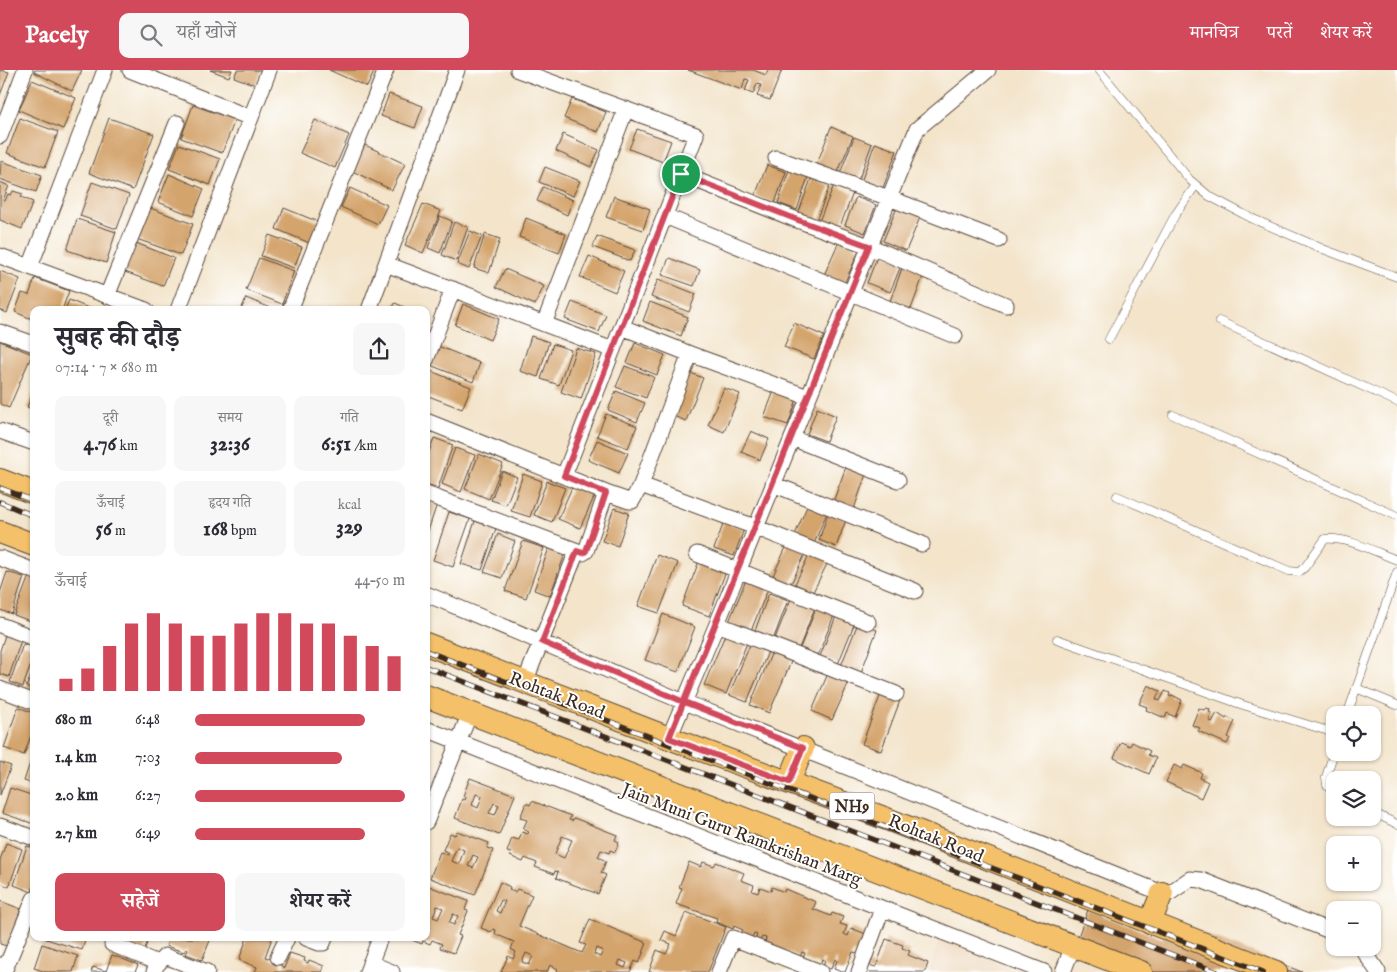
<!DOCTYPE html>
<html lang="hi">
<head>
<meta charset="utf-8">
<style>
  :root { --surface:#fff; --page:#f7f7f7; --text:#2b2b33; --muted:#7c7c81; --accent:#d1495b }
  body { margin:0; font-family:"IM FELL English","Noto Serif Devanagari",serif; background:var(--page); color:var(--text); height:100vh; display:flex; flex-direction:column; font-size:19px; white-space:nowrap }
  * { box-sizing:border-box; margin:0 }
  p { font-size:16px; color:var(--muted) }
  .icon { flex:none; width:28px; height:28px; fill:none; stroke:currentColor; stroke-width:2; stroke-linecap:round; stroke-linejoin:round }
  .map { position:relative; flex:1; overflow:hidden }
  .side { position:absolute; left:30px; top:236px; width:400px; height:635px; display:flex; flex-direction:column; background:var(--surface); border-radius:10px; box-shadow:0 1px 4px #0004 }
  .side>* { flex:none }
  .controls { position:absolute; left:1326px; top:636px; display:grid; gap:10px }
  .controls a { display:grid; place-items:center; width:55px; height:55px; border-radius:10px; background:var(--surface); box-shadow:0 1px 4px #0004; font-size:25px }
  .pin { position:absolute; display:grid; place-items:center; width:42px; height:42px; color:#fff; margin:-21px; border:2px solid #fff; border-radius:50%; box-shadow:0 1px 5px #0007 }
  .round { display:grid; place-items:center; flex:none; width:52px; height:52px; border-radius:10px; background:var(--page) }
  .headline { display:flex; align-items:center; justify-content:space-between; height:85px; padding:0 25px }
  h1 { font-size:28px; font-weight:700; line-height:38px }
  .stats { display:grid; grid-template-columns:repeat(3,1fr); gap:8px; height:85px; padding:5px 25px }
  .stats div { display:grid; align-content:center; border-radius:10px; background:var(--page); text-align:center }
  .stats b { font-size:21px; font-weight:700 }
  .stats small { font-size:14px; font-weight:400 }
  .stats p { font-size:14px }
  .chart { height:140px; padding:10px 25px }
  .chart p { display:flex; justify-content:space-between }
  .chart svg { width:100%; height:90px; margin-top:5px; stroke:var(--accent); stroke-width:6 }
  .button { display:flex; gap:10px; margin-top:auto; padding:10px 25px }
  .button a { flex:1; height:58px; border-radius:10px; background:var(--accent); color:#fff; font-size:20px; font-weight:700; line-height:58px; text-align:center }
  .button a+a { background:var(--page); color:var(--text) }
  ul { padding:0 25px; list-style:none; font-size:16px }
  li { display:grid; grid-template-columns:80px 60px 1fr; align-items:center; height:38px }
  li i { height:12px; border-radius:6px; background:var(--accent) }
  header { display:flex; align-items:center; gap:30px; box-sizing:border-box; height:70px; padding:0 25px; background:var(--accent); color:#fff }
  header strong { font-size:24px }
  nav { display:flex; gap:28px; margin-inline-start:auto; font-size:18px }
  .search { width:350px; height:45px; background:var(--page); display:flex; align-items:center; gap:12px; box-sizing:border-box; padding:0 18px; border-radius:10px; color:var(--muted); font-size:19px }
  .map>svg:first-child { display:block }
</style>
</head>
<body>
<header>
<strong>Pacely</strong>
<div class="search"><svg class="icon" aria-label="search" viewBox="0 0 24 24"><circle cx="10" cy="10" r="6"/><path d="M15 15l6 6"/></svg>यहाँ खोजें</div>
<nav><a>मानचित्र</a><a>परतें</a><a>शेयर करें</a></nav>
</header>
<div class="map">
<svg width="1397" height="902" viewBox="0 0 1397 902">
  <rect width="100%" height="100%" fill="#fff"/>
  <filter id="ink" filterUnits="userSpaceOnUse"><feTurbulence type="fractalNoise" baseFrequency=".02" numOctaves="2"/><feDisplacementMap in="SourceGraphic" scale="10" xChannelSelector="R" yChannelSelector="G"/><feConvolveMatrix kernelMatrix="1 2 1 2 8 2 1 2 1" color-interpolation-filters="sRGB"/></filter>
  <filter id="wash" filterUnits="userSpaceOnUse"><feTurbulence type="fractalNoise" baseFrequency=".0096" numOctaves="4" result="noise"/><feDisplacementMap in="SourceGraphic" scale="20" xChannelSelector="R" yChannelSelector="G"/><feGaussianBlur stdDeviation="1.12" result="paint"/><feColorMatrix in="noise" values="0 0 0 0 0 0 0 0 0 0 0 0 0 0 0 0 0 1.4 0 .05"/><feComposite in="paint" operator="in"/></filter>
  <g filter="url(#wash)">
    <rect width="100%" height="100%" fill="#f3e4ca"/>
    <path fill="#eed7bb" d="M942,862L1015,902H928Z"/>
    <g id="blocks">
      <path fill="#d4a46d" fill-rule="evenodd" d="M0,0L9,2L0,25Z
        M35,0H82L72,21L34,2Z
        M210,0H232L229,7Z
        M237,0H261L256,15L234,7Z
        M329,0H375L367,17Z
        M688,0H753L766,5L768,0H782L770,30L757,26L761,15L757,14L753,24L745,21L749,10L745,9L742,20Z
        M32,10L76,28L63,59L19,40Z
        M389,24L423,36L415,58L381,46Z
        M572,29L606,42L598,62L564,48Z
        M193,35L235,50L222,83L181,68Z
        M20,48L58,62L45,97L7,83Z
        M109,48L154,64L133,120L89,103Z
        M315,50L349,65L335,98L300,83Z
        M831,57L853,66L838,102L817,94Z
        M637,59L671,71L663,92L629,79Z
        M563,64L599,80L591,97L556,81Z
        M854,67L872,74L858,111L840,104Z
        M875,73L897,81L882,120L861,112Z
        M179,74L220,89L210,115L169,99Z
        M365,75L405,94L392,120L352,101Z
        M1,91L42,105L36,122L0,109Z
        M767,95L786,102L775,133L755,126Z
        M545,97L580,111L573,126L539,112Z
        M790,97L809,104L797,140L778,133Z
        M169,104L204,119L193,146L158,132Z
        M811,109L830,115L816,151L798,144Z
        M0,112L9,116L3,130L5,131L8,124L11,125L13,121L23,124L21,127L33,132L22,159L0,150Z
        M92,112L129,125L117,159L80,146Z
        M834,115L853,123L839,159L819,151Z
        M543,117L573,130L567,145L537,131Z
        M350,118L387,135L378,154L341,137Z
        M614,126L650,139L643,160L606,147Z
        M856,127L876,135L865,163L845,155Z
        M423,134L441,141L423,183L405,175Z
        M898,135L921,145L906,181L883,171Z
        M145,136L193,154L181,185L134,168Z
        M284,138L321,153L312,174L276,159Z
        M440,146L452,151L440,183L428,178Z
        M526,148L566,164L559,183L519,167Z
        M77,149L116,162L106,193L67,180Z
        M454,152L468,157L456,191L442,185Z
        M470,161L482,166L469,199L457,194Z
        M485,164L500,169L489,203L474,198Z
        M269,165L302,177L294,198L261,186Z
        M597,166L635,180L630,191L593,177Z
        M840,169L860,179L844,214L824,205Z
        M136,173L174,188L163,216L125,202Z
        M879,182L903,191L890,222L867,213Z
        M589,186L624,201L615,222L580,207Z
        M259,188L294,201L282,234L246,220Z
        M669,188L700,200L694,216L662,205Z
        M904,193L925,201L911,239L890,231Z
        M505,199L544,216L535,235L496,217Z
        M0,201L20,209L7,243L0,240Z
        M35,208L69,221L62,240H34V250L15,242L22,223L29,225Z
        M658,209L696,224L689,242L651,227Z
        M246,228L276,240H241Z
        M69,230L93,240H65Z
        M572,232L606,245L599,262L565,249Z
        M650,232L688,247L681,266L643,251Z
        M395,233L411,240H392Z
        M463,234L499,249L490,270L455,255Z
        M794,253L824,266L814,289L784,277Z
        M531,266L549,272L538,307L520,301Z
        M0,271L32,284L9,338L0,334Z
        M635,273L665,285L657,305L627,293Z
        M553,274L571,280L559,315L541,309Z
        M438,276L480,293L473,312L430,295Z
        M576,278L596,284L581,329L561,322Z
        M625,296L654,307L646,328L616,317Z
        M428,300L471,317L462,339L426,325V303Z
        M686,301L703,308L686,351L668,344Z
        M724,318L740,324L724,362L708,355Z
        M34,321V340L27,337Z
        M616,321L645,333L637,352L608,340Z
        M774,321L797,329L788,355L764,347Z
        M817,338L836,346L826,371L807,364Z
        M606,344L637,356L628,378L597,366Z
        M751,361L769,369L760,390L741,382Z
        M434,368L453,375L438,418L426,414V390Z
        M597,370L628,383L619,403L588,390Z
        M455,378L475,385L461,422L442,414Z
        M479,384L503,394L489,429L465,419Z
        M847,394L867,401L854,439L833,432Z
        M502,401L517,407L506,435L491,430Z
        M523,404L542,411L530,447L511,441Z
        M547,411L565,418L552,452L534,445Z
        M573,415L595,425L580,458L558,449Z
        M426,431L437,434L427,464H426Z
        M808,434L827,442L813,476L794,467Z
        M614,438L629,443L618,476L602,471Z
        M449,442L470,449L453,497L433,490Z
        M828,443L846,450L836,477L819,470Z
        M475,451L496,458L482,500L461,494Z
        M724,452L744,459L734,486L714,479Z
        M498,464L515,471L502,508L484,502Z
        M523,471L544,478L526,528L505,521Z
        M788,473L806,482L789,518L771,510Z
        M549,478L565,484L550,526L534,520Z
        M811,481L829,490L813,522L795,514Z
        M657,485L678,493L659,543L638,536Z
        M699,491L726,501L709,546L682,536Z
        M7,502L24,507L12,544L0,540V523Z
        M29,506L34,507V541L30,551L14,545Z
        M746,510L768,519L750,563L728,554Z
        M769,523L788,530L772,573L753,566Z
        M792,526L816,535L798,581L774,571Z
        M817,536L835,543L818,585L800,578Z
        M663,544L695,557L678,602L645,590Z
        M837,544L855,552L838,594L820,586Z
        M858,553L877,560L860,605L840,598Z
        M727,560L749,568L726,624L704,615Z
        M6,562L22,567L9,607L0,604V581Z
        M752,570L770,577L747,632L729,625Z
        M23,574L34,577V586L23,617L10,612Z
        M774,577L794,585L769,643L750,635Z
        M34,598V620L26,617Z
        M829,601L850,610L832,650L812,641Z
        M1148,615L1160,621L1156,629L1160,631L1165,621L1170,623L1169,626L1171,627L1172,625L1182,630L1175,647L1167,643L1165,648L1146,640L1147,637L1139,634Z
        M882,621L901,628L881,681L862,674Z
        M18,637L34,643V657L24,685L4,678Z
        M1199,638L1204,640L1206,638L1210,639L1209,642L1212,643L1209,651L1212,652L1217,643L1226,649L1227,647L1235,651L1228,667L1230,668L1227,674L1198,661L1200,658L1192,655Z
        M1121,672L1130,676L1132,672L1150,681L1148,685L1156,688L1149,704L1114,688Z
        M31,690L34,691V714L24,711Z
        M0,692L11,696L0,725Z
        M1174,695L1182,699L1184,695L1202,703L1200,708L1208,712L1201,728L1166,712Z
        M470,708L515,725L499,765L455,748L462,729L465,730L466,727L463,726ZM476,724L482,726L478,738L472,735ZM494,733L499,735L495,745L489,743Z
        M10,718L34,726V754L2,743Z
        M532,731L571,746L569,750L572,751L574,748L617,765L615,770L619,772L615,782L610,780L609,783L601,780L598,787L606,791L601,803L606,805L598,824L556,808L558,802L555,801L554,804L535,797L537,793L525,788L523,792L510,786L511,783L507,782L512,768L519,770L522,762L528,764L529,762L523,759L527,750L520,748L526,733L530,735ZM562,766L572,770L564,788L555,784Z
        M457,761L489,773L487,778L493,780L475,825L430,808L440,782L448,785L449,783L443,780L450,763L455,765ZM457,777L464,780L459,794L451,791ZM473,785L478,787L473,798L468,796Z
        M6,773L22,779L9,817L0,813V790Z
        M27,776L34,778V815L32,822L14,815Z
        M689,792L701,797L703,792L714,796L716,792L744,803L741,810L754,815L752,821L758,823L760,817L771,821L772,817L784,822L785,819L816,832L813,839L831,846L832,843L843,847L840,854L847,856L844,864L848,866L851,858L866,864L858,883L853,882L845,902H842L834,899L837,890L835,889L831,899L823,896L825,890L822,889L820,895L803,888L805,883L802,882L800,887L765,873L766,868L762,867L760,871L755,870L757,865L754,863L752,868L741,864L743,860L734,856L733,859L716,852L717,848L676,834L682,818L679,817Z
        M500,812L510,817L509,820L515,822L517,819L532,825L519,856L582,883L586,875L580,873L590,849L647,873L639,893L635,891L630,902H557L558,899L550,895L547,902H501L508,886L513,889L516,882L511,879L514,872L495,864L496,860L493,859L491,862L481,858ZM501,830L505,831L500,843L496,841ZM596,878L603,881L600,887L594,884ZM526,883L533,886L529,895L522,892ZM620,890L627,893L625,898L618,895Z
        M426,815L468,831L465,840L468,841L458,865L461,866L454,883L440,878L442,874L432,870L430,874L423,871L422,874L412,870L413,868H426V849L428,843L426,842ZM437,836L443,838L438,849L433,847ZM453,844L458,846L454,855L449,853Z
        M0,831L21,839L7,876L0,874Z
        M1088,840L1163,869L1170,851L1302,902H1151L1152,900L1076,872Z
        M686,842L726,857L708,902H649L657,880L666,884L671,874L661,870L665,861L676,866Z
        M47,868H86L82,880L46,869Z
        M120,868H149L144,881L119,871Z
        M170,868H211L202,890L186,884L188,880L186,879L184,882L166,876Z
        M247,868H272L265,887L282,893L281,896L284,898L290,883L305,888L304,891L308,893L309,890L324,896L322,902H255L257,897L239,890Z
        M886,869L903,875L902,878L910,881L908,885L928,893L925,902H866L868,895L876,897Z
        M42,874L78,886L73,902H46L34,898Z
        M112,885L138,895L135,902H91L93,897L106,901Z"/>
    </g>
  </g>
  <g filter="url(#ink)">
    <use href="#blocks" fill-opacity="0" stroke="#574638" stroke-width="1"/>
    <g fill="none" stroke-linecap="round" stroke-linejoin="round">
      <defs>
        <path id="lane" d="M1099,0L1190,110L1209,126L1251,148L1323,179L1397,207
          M1219,251L1397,332
          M1109,269L1175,145L1196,115
          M1173,345L1397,446
          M1117,426L1289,501L1299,502L1305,497L1325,469C1349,467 1375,482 1397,490
          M1057,569L1243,635L1335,663
          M1356,618L1397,635
          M1347,645L1397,502
          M1335,679L1326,707L1327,715L1335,722
          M1372,742L1397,754"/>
        <path id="street" d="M130,0L251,48
          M518,0L696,65L564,406
          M0,66L25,0
          M776,88L889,128L999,170
          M681,104L797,150L869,176L1006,235
          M665,146L955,266
          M0,186L146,240
          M386,194L613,280
          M30,197L105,0
          M107,226L177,53
          M178,240L269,0
          M290,240L386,0
          M369,240L457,0
          M544,254L626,39
          M0,262L34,274
          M690,284L808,327
          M426,290L453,219
          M426,351L606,423L629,431H632L641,415L690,284L622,257
          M0,361L34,373
          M792,368L898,410
          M773,414L922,474
          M641,415L755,457L915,521
          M426,424L583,483L586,481L606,423
          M697,484L868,552
          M0,488L34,501
          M426,524L684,632L1162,823L1171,822L1190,809L1201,810L1335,863
          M717,554L896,624
          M0,555L34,568
          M525,612L577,481
          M0,619L34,632
          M426,659L1044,902
          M669,668L717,554L917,59L988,0
          M426,752L470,643
          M0,756L34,768
          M112,868V874L153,891L156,896L154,902
          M306,868L319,873H323L325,868
          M1362,878L1378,902
          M278,887L287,868
          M370,893L392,902
          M0,895L6,897L34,829
          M156,896L165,886L207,902
          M367,902L380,868
          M719,902L733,868L820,902
          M859,902L882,839
          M1063,902L1073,876"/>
        <path id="primary" d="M0,410L34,423
          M0,462L34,475
          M426,574L669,668L887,749L1276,902
          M426,626L1141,902
          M789,712L803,678
          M1150,853L1162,823"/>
      </defs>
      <use href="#lane" stroke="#574638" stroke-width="9"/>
      <use href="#street" stroke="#574638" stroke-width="17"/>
      <use href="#primary" stroke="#574638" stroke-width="24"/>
      <use href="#lane" stroke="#fff" stroke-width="8"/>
      <use href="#street" stroke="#fff" stroke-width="15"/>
      <use href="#primary" stroke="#f4c16a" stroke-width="22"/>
      <defs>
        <path id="rail" d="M0,418L34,431
          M0,432L34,446
          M426,581L1263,902
          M426,597L1217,902"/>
      </defs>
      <use href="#rail" stroke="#3b2a1e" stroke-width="5.5"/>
      <use href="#rail" stroke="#fff" stroke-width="4" stroke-dasharray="11" stroke-linecap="butt"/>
    </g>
  </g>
  <g fill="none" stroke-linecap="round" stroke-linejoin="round" filter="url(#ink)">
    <defs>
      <path id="route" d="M681,104L564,406L606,423L586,481L583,483L577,481L542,572L684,632L803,678L789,712L669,668C737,504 803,340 869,176L798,150L681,104"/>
    </defs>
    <use href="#route" stroke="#fff" stroke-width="10"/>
    <use href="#route" stroke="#d1495b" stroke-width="6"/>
  </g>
  <g text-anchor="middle" stroke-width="4" stroke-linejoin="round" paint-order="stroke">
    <rect fill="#fff" stroke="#766a62" stroke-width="1" x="829.5" y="722.5" width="45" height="27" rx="4"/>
    <g font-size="16" font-weight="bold" fill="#3b2a1e">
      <text x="852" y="742">NH9</text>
    </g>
    <g font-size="18" fill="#3b2a1e" stroke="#fff">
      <text transform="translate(557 625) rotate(21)" y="6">Rohtak Road</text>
      <text transform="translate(742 764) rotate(21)" y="6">Jain Muni Guru Ramkrishan Marg</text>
      <text transform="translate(936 768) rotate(22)" y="6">Rohtak Road</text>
    </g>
  </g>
</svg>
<div class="controls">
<a><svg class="icon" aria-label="locate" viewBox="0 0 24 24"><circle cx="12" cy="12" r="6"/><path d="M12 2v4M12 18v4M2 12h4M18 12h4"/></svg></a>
<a><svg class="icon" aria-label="layers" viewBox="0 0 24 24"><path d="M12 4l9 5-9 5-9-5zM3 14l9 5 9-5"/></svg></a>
<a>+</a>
<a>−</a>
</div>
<div class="pin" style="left:681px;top:104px;background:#1e9e55"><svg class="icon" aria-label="arrive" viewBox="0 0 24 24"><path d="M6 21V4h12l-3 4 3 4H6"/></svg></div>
<section class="side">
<div class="headline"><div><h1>सुबह की दौड़</h1><p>07:14 · 7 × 680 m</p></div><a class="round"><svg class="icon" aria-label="share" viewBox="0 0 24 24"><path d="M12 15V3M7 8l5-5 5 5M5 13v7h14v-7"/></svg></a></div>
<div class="stats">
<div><p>दूरी</p><b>4.76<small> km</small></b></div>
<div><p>समय</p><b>32:36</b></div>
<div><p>गति</p><b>6:51<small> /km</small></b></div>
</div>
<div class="stats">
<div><p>ऊँचाई</p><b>56<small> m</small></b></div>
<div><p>हृदय गति</p><b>168<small> bpm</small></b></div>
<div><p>kcal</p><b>329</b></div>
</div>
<div class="chart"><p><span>ऊँचाई</span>44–50 m</p>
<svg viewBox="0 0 160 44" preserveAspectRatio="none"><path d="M5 44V38M15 44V33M25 44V22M35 44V11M45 44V6M55 44V11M65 44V17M75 44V17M85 44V11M95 44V6M105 44V6M115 44V11M125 44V11M135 44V17M145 44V22M155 44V27"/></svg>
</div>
<ul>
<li><b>680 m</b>6:48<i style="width:81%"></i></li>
<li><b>1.4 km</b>7:03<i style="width:70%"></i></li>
<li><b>2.0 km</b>6:27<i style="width:100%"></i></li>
<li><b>2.7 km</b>6:49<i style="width:81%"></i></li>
</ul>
<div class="button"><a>सहेजें</a><a>शेयर करें</a></div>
</section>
</div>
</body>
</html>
